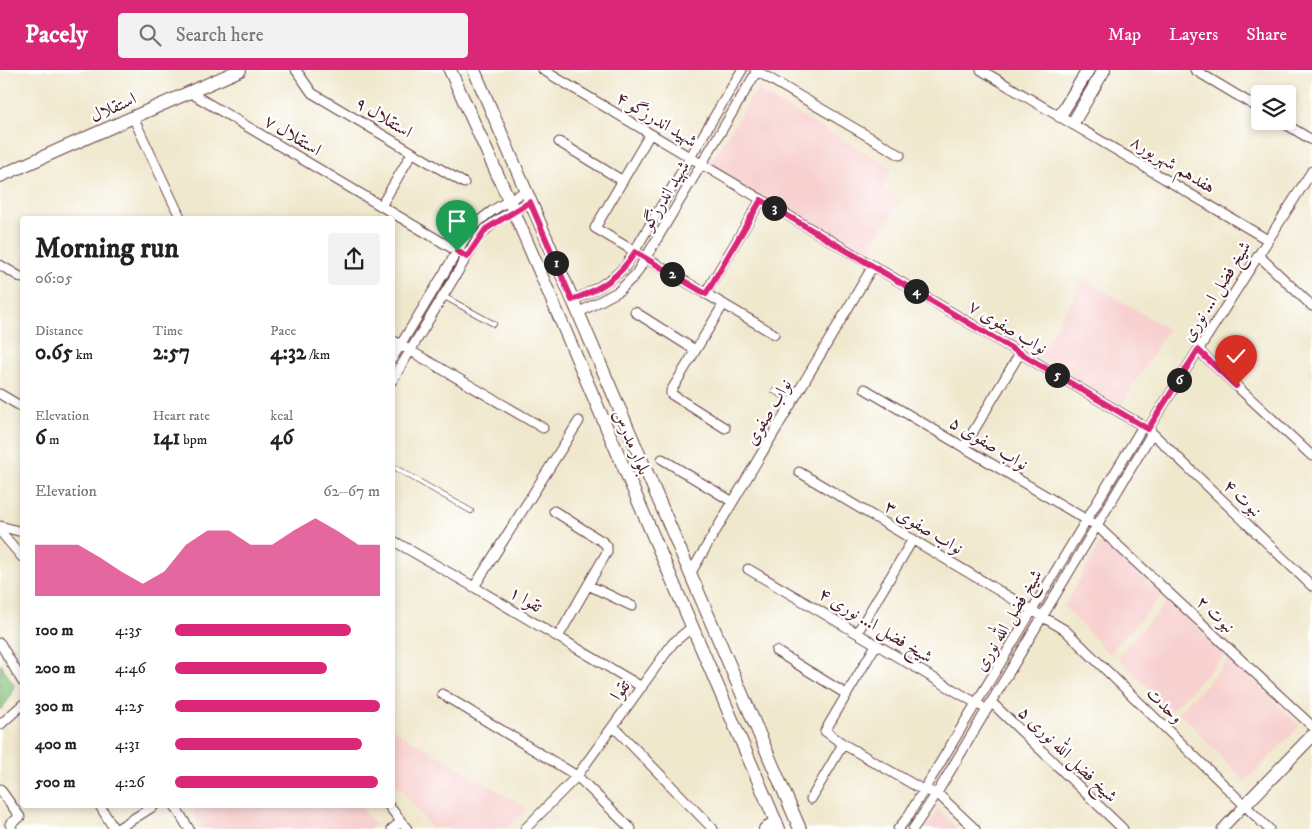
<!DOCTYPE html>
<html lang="en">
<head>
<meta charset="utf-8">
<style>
  :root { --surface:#fff; --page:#f2f2f2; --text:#222; --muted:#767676; --accent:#db2777 }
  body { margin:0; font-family:"IM FELL DW Pica",Amiri,serif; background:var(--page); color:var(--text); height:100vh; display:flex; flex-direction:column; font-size:19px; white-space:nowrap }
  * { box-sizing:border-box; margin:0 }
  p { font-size:16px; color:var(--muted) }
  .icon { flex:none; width:28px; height:28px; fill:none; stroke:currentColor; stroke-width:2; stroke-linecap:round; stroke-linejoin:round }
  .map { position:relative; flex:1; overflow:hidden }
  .side { position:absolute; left:20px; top:146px; width:375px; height:592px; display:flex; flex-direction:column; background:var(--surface); border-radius:5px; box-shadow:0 2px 8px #0003 }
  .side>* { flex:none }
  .buttons { position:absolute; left:1251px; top:15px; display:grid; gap:10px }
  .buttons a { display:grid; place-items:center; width:45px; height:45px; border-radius:5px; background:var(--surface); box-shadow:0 2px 8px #0003; font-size:25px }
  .pin { position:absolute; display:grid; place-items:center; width:42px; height:42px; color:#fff; margin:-51px -21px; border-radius:50% 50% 50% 0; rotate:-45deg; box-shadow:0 0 5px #0007 }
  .pin .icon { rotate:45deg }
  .km { position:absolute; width:25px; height:25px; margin:-12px; border-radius:50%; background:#222; color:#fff; font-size:14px; line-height:25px; text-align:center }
  .round { display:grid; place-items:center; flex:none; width:52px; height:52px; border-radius:5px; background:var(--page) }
  .headline { display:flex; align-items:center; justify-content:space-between; height:85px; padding:0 15px }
  h1 { font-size:28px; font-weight:700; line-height:38px }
  .stats { display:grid; grid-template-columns:repeat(3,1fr); gap:8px; height:85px; padding:5px 15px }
  .stats div { display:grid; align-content:center }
  .stats b { font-size:21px; font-weight:700 }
  .stats small { font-size:14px; font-weight:400 }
  .stats p { font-size:14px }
  .chart { height:140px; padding:10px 15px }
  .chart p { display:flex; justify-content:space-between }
  .chart svg { width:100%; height:90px; margin-top:5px; fill:var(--accent); opacity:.7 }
  ul { padding:0 15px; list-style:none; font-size:16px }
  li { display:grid; grid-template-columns:80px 60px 1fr; align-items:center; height:38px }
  li i { height:12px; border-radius:6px; background:var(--accent) }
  header { display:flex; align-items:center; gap:30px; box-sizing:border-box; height:70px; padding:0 25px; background:var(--accent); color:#fff }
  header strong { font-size:24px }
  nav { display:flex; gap:28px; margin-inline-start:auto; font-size:18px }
  .search { width:350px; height:45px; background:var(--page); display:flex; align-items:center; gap:12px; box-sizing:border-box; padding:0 18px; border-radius:5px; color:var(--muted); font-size:19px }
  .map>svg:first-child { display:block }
</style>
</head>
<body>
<header>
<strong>Pacely</strong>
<div class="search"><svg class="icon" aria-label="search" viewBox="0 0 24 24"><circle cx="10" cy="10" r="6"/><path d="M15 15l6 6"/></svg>Search here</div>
<nav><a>Map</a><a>Layers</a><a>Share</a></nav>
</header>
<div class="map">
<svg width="1312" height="759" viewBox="0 0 1312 759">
  <rect width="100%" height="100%" fill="#fff"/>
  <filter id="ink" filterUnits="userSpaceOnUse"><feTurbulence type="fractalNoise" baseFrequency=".02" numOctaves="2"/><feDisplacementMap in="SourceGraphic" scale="10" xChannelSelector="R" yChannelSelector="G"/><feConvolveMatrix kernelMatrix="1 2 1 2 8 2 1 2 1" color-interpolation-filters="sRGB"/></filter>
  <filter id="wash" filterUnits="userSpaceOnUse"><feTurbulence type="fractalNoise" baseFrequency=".0096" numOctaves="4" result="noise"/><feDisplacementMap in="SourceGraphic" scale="20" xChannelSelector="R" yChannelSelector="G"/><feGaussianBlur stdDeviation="1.12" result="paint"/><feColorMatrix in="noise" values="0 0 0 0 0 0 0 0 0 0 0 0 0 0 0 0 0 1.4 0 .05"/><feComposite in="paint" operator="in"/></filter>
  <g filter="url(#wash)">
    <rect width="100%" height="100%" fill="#f0e8cd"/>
    <path fill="#f7d0cf" d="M756,20L892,98L882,117L900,131L863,190L707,98Z
      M1085,209L1168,259L1120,337L1037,287Z
      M1104,467L1162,526L1109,584L1064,536Z
      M1169,530L1225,585L1171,641L1117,587Z
      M1230,589L1300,656L1245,712L1179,642Z
      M393,659L527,738L507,759H432L393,709Z
      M189,736H361L375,755L369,759H203Z
      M938,739L958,759H926Z"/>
    <path fill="#87c77e" stroke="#687354" d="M0,594L14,615L9,629L0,640Z"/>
  </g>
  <g filter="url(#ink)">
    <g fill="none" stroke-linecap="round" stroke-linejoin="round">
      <defs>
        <path id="lane" d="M443,226L494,254
          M774,321L793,332
          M392,396L471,441"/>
        <path id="street" d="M296,0L312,23L464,113
          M543,0L1148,359L1312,516
          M755,0L900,85
          M981,0L1268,170
          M1195,0L1260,39
          M189,22L467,187
          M133,47L181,149
          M1280,51L1312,70
          M650,64L595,158L774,264
          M559,72L623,111
          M381,136L412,83
          M1258,185L1312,236
          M0,195L22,208
          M705,224L761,130
          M573,230C593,222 609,212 625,197L742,0
          M723,235L671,321V324L725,358
          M635,242L695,280
          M578,243L619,221L636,204L757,1
          M392,270L543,358
          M1198,280L1312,386
          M392,289L469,162C484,143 505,133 526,121
          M392,311L478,168C492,151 511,142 530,132
          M865,319L1097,456L1312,656
          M0,324L22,337
          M1148,359L1312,101
          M964,377L1020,283
          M662,389L733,432
          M799,402L1065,560L1269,759
          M554,441L603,472L607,476V482L558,567
          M0,456L22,462
          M0,461L22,487
          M392,470L474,517L642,617
          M748,499L981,636
          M690,504L873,196
          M588,515L632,536
          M474,517L579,351
          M857,563L913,469
          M0,573L22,611
          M876,575L825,661L843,674L923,720L937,723L975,759
          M776,581L846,624
          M442,624L577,706L631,759
          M991,632L1123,759
          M0,655L22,635
          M614,657L713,759
          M0,719L20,747L10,754L12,759
          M811,729L843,674
          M100,736L114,759
          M175,736L189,759
          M389,736L407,759
          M117,759L154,736
          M392,759L401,752
          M525,759L577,706L673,573L692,557
          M898,759L907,748L1143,356
          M913,759L937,723L1152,363
          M1222,759L1245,735"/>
        <path id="secondary" d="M450,0L509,130L779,759
          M474,0L800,759
          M1060,46L1088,0
          M1073,53L1104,0
          M0,106L240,0
          M1245,735L1312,666
          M765,759L776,751"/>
      </defs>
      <use href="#lane" stroke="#633d43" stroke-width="6"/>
      <use href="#street" stroke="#633d43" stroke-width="11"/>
      <use href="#secondary" stroke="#633d43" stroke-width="14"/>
      <use href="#lane" stroke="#fff" stroke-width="4.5"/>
      <use href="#street" stroke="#fff" stroke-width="9"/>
      <use href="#secondary" stroke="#fff" stroke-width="12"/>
    </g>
  </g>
  <g fill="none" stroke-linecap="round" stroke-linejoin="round" filter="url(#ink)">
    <defs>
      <path id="route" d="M457,181L467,187L486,159L530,132L572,230C600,219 619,208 635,182L706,224L761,130L1148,359L1198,280L1236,316"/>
    </defs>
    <use href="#route" stroke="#fff" stroke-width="10"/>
    <use href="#route" stroke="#db2777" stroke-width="6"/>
  </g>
  <g text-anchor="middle" stroke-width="4.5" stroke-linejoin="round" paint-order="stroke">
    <g font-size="18" fill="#4a1f2b" stroke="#fff">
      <text transform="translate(113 37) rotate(-24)" y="6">استقلال</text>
      <text transform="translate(384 47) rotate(31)" y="6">استقلال ۹</text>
      <text transform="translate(657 49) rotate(31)" y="6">شهید اندرزگو ۴</text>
      <text transform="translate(293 65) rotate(31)" y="6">استقلال ۷</text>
      <text transform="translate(1173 94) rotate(31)" y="6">هفدهم شهریور۸</text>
      <text transform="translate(665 125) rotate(-59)" y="6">شهید اندرزگو</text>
      <text transform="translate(1216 221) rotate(-58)" y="6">شیخ فضل ا... نوری</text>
      <text transform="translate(1008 257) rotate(31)" y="6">نواب صفوی ۷</text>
      <text transform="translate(768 342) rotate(-59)" y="6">نواب صفوی</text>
      <text transform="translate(632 372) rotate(67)" y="6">بلوار مدرس</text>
      <text transform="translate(989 373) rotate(31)" y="6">نواب صفوی ۵</text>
      <text transform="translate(1243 428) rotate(44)" y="6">نبوت ۴</text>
      <text transform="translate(924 457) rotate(31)" y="6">نواب صفوی ۳</text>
      <text transform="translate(526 529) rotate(31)" y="6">تقوا ۱</text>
      <text transform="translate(1216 544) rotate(43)" y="6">نبوت ۲</text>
      <text transform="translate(1008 550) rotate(-59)" y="6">شیخ فضل الله نوری</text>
      <text transform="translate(876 555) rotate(31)" y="6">شیخ فضل ا... نوری ۴</text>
      <text transform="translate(620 620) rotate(-55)" y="6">تقوا</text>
      <text transform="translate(1165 635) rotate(44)" y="6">وحدت</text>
      <text transform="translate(1068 684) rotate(44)" y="6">شیخ فضل‌ الله نوری ۵</text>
    </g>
  </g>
</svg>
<div class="buttons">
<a><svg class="icon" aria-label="layers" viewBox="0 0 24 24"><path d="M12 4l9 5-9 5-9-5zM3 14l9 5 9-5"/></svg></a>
</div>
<div class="pin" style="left:457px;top:181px;background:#1e9e55"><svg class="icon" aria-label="arrive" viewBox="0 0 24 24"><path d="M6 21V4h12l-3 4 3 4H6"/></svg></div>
<div class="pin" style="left:1236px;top:316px;background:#d93025"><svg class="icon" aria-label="check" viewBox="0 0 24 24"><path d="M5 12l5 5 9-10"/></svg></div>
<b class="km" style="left:556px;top:193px">1</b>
<b class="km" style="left:672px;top:204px">2</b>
<b class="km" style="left:774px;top:138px">3</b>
<b class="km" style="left:916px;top:221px">4</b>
<b class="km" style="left:1057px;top:305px">5</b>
<b class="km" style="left:1179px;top:310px">6</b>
<section class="side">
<div class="headline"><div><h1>Morning run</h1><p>06:05</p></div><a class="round"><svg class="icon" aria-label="share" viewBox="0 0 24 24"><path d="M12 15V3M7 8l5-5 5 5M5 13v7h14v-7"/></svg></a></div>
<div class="stats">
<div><p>Distance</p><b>0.65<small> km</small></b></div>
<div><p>Time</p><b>2:57</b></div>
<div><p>Pace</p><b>4:32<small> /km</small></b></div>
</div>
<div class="stats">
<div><p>Elevation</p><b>6<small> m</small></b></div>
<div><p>Heart rate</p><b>141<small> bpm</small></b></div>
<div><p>kcal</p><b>46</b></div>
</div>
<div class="chart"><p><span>Elevation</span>62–67 m</p>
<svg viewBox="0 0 160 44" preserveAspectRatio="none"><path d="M0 44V19L10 19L20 19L30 25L40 32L50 38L60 32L70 19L80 12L90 12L100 19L110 19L120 12L130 6L140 12L150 19L160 19V44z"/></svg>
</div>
<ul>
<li><b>100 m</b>4:35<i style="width:86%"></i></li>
<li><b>200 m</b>4:46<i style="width:74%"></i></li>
<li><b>300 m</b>4:25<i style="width:100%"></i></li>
<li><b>400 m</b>4:31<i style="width:91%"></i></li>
<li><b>500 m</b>4:26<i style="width:99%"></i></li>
</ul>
</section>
</div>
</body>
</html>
